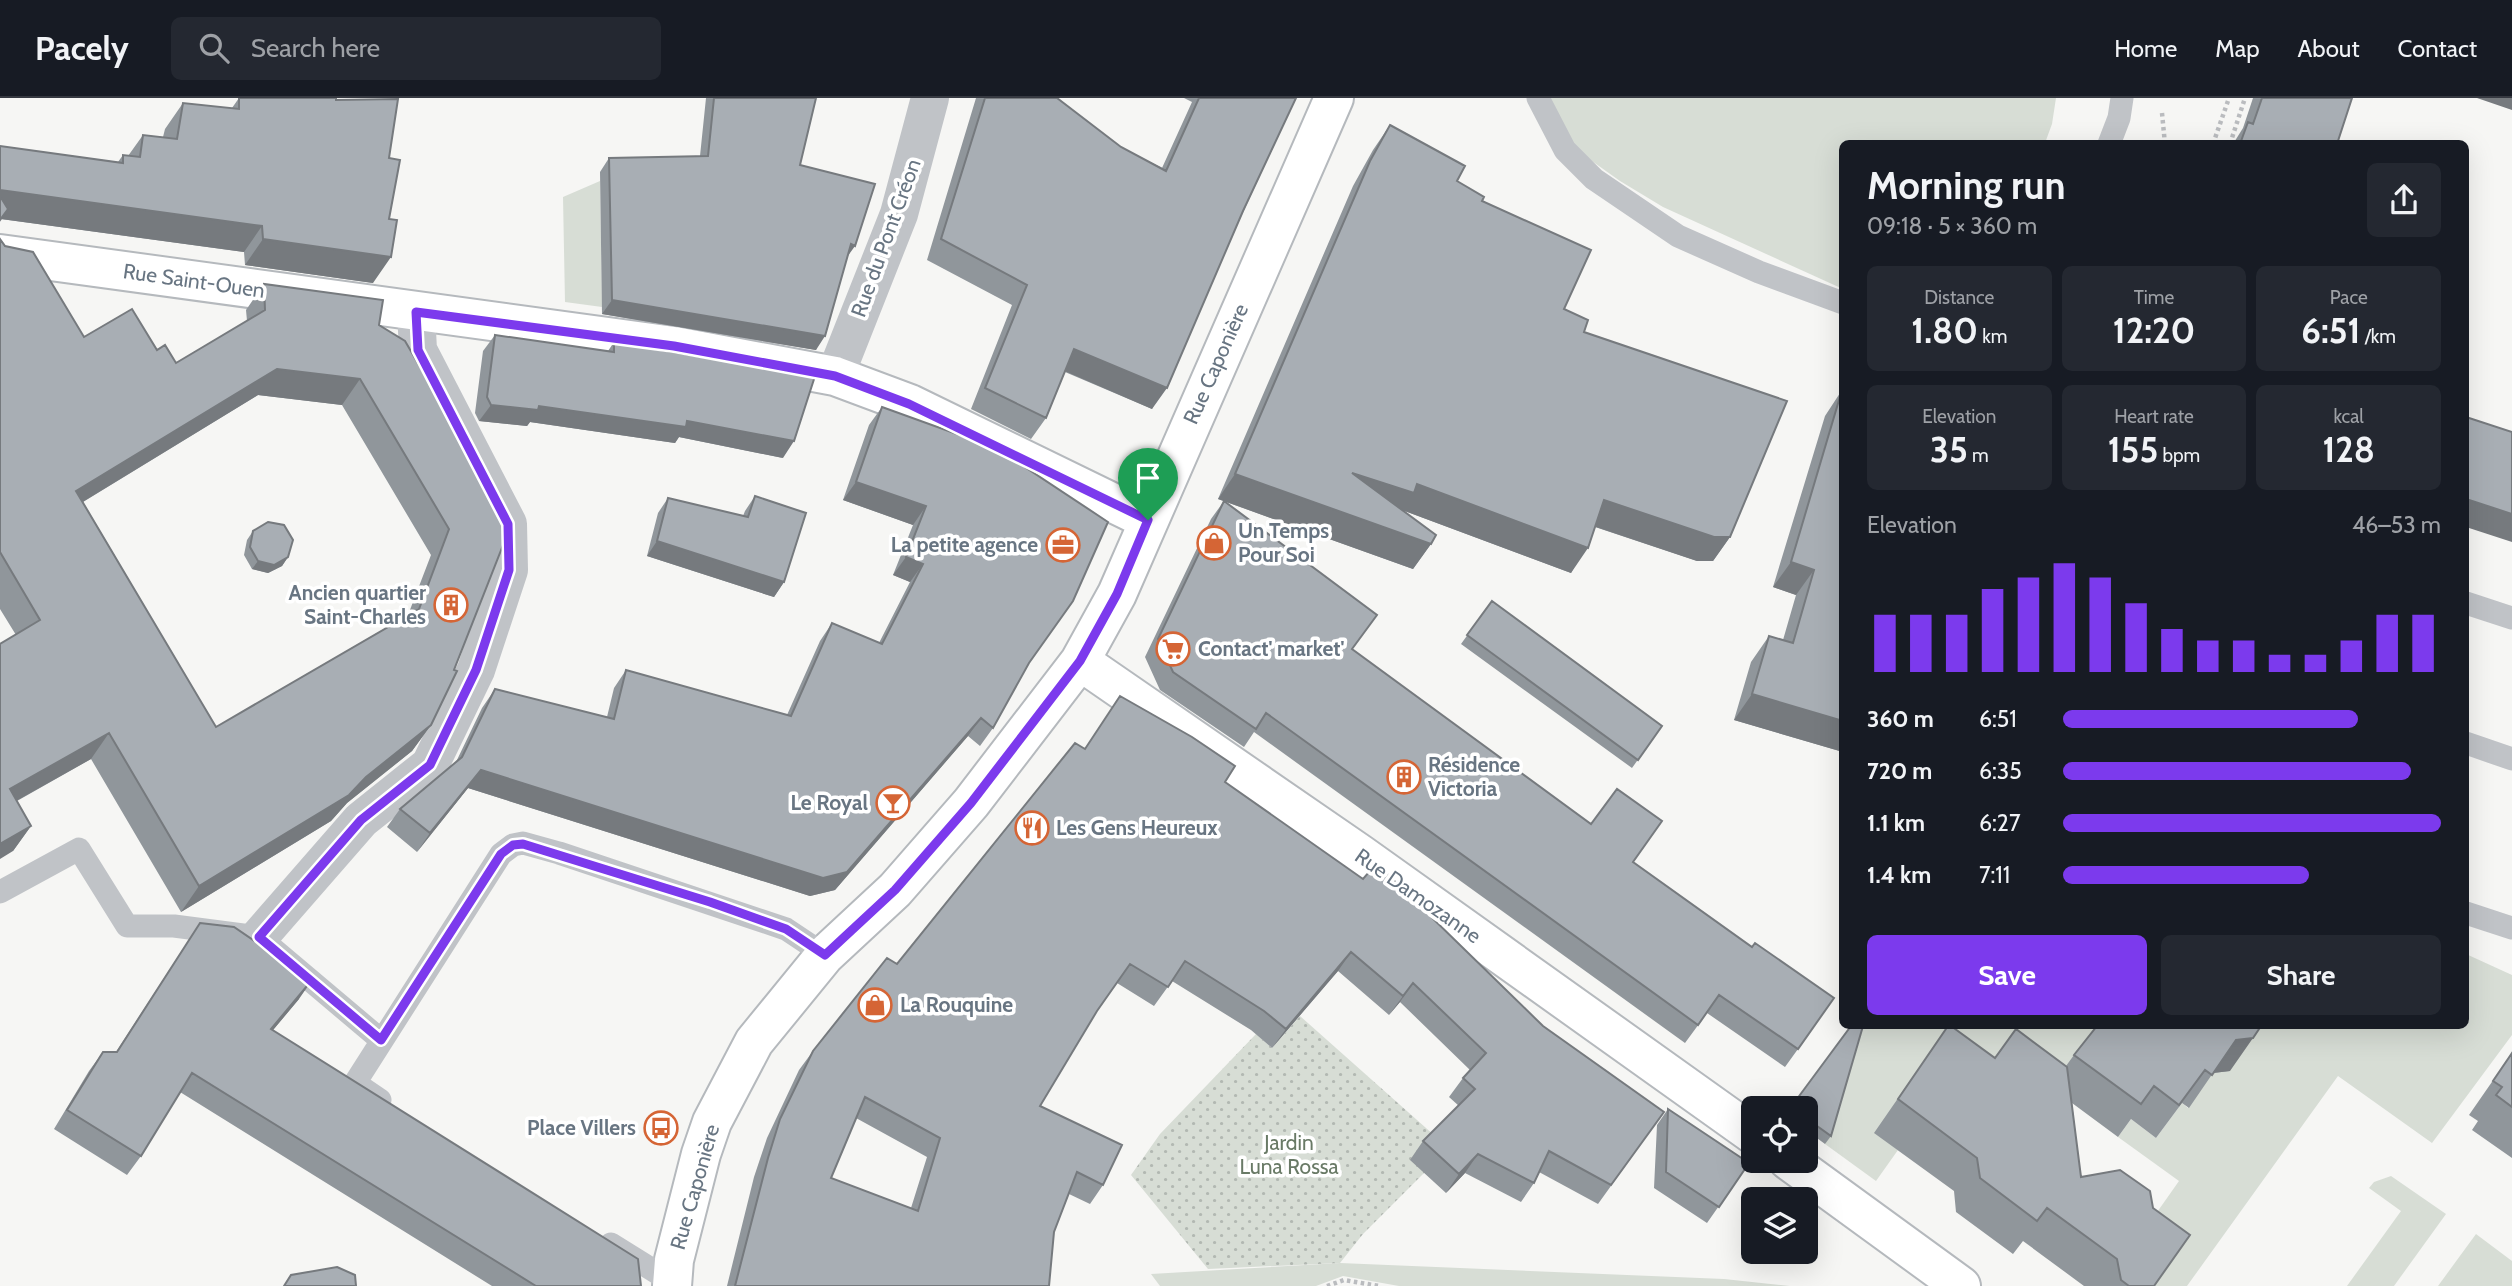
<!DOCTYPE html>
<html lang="en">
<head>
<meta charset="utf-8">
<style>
  :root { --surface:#171b24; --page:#242831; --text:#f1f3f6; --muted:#9ea1a6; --line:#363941; --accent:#7c3aed }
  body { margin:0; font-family:Cabin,sans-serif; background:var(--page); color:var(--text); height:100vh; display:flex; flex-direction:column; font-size:26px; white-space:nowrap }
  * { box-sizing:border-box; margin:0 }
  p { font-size:23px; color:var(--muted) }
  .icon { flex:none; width:38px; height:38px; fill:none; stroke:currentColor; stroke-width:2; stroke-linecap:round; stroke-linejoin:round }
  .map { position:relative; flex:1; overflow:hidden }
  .side { position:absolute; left:1839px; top:42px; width:630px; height:889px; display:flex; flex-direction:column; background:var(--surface); border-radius:10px; box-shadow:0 7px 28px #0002 }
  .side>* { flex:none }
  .tools { position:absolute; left:1741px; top:998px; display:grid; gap:14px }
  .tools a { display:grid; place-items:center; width:77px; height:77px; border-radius:10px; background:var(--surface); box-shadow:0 7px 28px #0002; font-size:35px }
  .pin { position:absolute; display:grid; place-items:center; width:60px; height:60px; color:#fff; margin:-72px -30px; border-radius:50% 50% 50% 0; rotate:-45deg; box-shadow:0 0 7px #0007 }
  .pin .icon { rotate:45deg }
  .round { display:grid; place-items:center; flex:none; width:74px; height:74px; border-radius:10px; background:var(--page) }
  .head { display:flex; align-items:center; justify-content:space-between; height:119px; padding:0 28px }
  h1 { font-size:38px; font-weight:800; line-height:52px }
  .metrics { display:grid; grid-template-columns:repeat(3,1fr); gap:10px; height:119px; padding:7px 28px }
  .metrics div { display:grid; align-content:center; border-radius:10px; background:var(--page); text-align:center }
  .metrics b { font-size:35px; font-weight:800 }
  .metrics small { font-size:19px; font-weight:400 }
  .metrics p { font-size:19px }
  .chart { height:196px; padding:14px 28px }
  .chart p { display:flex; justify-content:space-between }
  .chart svg { width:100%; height:126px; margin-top:7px; stroke:var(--accent); stroke-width:6 }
  .cta { display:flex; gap:14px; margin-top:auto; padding:14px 28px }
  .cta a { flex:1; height:80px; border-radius:10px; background:var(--accent); color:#fff; font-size:28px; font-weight:800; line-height:80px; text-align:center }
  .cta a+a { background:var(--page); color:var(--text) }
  ul { padding:0 28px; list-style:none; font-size:23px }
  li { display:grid; grid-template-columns:112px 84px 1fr; align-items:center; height:52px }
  li i { height:18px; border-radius:9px; background:var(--accent) }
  header { display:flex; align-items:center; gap:42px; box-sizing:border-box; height:98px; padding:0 35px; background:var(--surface); border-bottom:2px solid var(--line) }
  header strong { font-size:33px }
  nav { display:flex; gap:38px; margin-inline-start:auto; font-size:24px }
  .search { width:490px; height:63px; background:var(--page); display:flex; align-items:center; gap:18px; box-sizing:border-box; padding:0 24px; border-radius:10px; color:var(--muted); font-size:26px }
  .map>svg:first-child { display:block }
</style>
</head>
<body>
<header>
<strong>Pacely</strong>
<div class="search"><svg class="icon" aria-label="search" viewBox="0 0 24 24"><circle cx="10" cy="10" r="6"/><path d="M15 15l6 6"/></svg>Search here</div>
<nav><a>Home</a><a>Map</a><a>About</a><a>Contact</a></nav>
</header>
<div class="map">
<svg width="2512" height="1188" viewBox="0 0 2512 1188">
  <defs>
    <pattern id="park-dots" width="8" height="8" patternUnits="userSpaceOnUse" patternTransform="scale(1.75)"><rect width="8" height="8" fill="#d7ddd5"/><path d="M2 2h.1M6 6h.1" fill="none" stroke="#b2b8b2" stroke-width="1.8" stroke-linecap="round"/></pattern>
  </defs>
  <rect width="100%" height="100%" fill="#f6f6f4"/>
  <path fill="#d7ddd5" d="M1550,0H2056L2052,26L2045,45L1843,46V191L1663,109L1620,83L1575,51Z
    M600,83L602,209L565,204L563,99Z
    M2466,856L2512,877V937L2432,1045L2338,978L2187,1188H2154L2148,1127L2179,1083L2118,1039L2131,1021L2156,1040L2182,1005L2188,1010L2224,928H2466Z
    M1860,928H2098L2088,965L1887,1032L1889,1045L1898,1052L1876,1083L1825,1046Z
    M2391,1078L2446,1116L2394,1188H2347L2401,1113L2369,1090L2374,1084Z
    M2476,1136L2512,1163V1188H2438Z
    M1340,1165L1724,1181L1790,1188H1399L1343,1178L1316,1188H1160L1151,1176Z"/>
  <path fill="url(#park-dots)" d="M1300,918L1435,1038L1424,1075L1363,1136L1340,1165L1208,1171L1131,1077L1160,1036L1256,936L1272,950Z"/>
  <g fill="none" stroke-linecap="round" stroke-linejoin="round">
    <defs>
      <path id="secondary" d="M0,156L674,248L835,278L910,306L1148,422
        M1080,563L1360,756L1754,1037
        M1788,1062L1961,1188
        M672,1188L674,1162L701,1056L712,1024L754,944L825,857L895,792L971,705L1080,563L1117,496L1334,0"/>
    </defs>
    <use href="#secondary" stroke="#b5b9bd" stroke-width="42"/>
    <path stroke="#babcbf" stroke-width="4.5" stroke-dasharray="3.5 3.5" stroke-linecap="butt" d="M2162,15L2165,46
      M2213,46L2229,0
      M2230,46L2245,0
      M1327,1188L1344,1182L1379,1188"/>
    <path stroke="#c0c3c7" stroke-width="23" d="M1538,0L1565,52L1594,81L1678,138L1759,174L1843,205
      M2109,46L2119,20L2122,0
      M2466,505L2512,520
      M2466,645L2512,661
      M0,794L79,751L127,828H174L259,839L381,942
      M2466,815L2512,830
      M380,1002L355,985L501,756L513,747L523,745L559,755L786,831L825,857
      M611,1146L672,1184"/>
    <path stroke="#c0c3c7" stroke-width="38" d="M835,278L899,116L930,0
      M259,839L361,722L430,667L476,572L509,472L508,426L418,252L416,214"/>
    <use href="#secondary" stroke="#fff" stroke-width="38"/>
  </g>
  <path fill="#90969b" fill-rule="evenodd" d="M239,0H336V2L389,60L373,185L245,167L244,154L1,121L0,48L118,64L123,57L128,58L143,37L163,39L165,31L183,5L232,10Z
    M706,0H816L800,67L847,159L816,252L602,216L600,74L609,60L700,58Z
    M976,0H1057L1121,49L1162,70L1192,4L1184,0H1296L1152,311L1065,274L1046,320L1031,341L971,311L1012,207L927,162Z
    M2253,0H2352L2337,46H2233L2243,30Z
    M1390,27L1457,83L1482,103L1564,211L1584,234L1730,439L1713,463H1697L1595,429L1571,475L1402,412L1431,446L1413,471L1218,401L1353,88L1373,52Z
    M0,141L84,239L157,252L176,265L247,223L246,212L264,186L379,227L503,411L431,627L412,653L347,705L331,723L181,814L91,661L17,703L31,728L13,753L16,537L0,511ZM258,297L342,307L431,457L408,517L216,629L83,404Z
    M495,237L608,253L614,244L783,360L679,339L675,345L530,324L527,328L479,323L475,315L483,253Z
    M1842,292L1843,654L1734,622L1751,564L1769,538L1783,542L1796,497L1773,489L1825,318Z
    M882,309L964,339L967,334L1025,369L1029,565L993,630L980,648L968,638L835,792L810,798L468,690L417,754L387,729L400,711L456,664L482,610L495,591L607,619L614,590L626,572L787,617L820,543L832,525L879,545L910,484L893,477L913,427L843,402L869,327Z
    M755,398L784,484L774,499L647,458L658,415L668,400L743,418L745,413Z
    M1224,403L1352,552L1633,764L1798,951L1785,969L1707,915L1685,945L1254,634L1244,649L1160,592L1145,559L1211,421Z
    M253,433L288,459L282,468L268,475L252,471L244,457L247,442Z
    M1492,503L1662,628L1632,670L1461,546Z
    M1085,650L1225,684L1543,928L1664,1014L1598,1106L1539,1074L1534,1085L1521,1104L1465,1075L1446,1095L1410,1062L1423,1043L1459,1008L1449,999L1463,980L1470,972L1400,904L1389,917L1338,873L1272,950L1251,932L1172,883L1154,908L1117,885L1097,913L1040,1008L1103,1087L1090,1106L1069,1096L1054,1134L1049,1188H727L754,1079L767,1040L799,972L813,953L897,866ZM856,1020L927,1059L911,1110L831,1080Z
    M200,825L299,901L273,932L641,1188H492L180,994L141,1058L127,1077L54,1031L89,973L103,954H116Z
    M1851,928L1831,1038L1825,1046L1806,1032V1010H1791Z
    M1948,928L1995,960L2066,968L2074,957L2230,973L2213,975L2189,1010L2182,1005L2156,1040L2131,1021L2118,1039L2072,1005L2081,1079L2154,1188H2084L2023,1143L2013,1156L1956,1114L1954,1093L1874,1035Z
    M2512,955V1060L2472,1032L2478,1023L2469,1017Z
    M1668,1011L1749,1065L1707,1125L1654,1090L1657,1027Z"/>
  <path fill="#767a7e" d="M2477,0H2512V12Z
    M0,92L262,128L244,154L1,121H0Z
    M263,141L391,159L373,185L245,167Z
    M851,146L855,148L845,162Z
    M612,202L825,238L816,252L602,216Z
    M1074,251L1167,290L1152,311L1060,271Z
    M277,271L360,281L342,307L258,297L58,419L76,393Z
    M491,307L539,308L687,323L794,343L783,360L679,339L675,345L530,324L527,328L479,323Z
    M1352,375L1417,386L1588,450L1571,475L1402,412Z
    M1235,376L1431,446L1413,471L1218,401Z
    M856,384L926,408L913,427L843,402Z
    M2466,401L2512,416V444L2466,429Z
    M1604,402L1730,439L1713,463H1697L1587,426Z
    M657,443L784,484L774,499L647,458Z
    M288,459L282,468L268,475L252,471L258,463Z
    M906,459L923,466L910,484L893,477Z
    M1791,464L1814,472L1796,497L1773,489Z
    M1752,596L1843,623V654L1734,622Z
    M981,620L968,638L835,792L810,798L468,690L417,754L430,735L481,672Z
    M431,627L412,653L347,705L331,723L181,814L199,788L366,679Z
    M109,635L91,661L0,712L10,691Z
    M31,728L13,753L0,761V746Z
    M1351,854L1338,873L1272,950L1286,931Z
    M312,882L299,901L258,950L271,931Z
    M1413,885L1400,904L1389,917L1403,898Z
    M2253,940L2230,973L2213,975L2236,942Z
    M1478,1056L1465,1075L1446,1095L1459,1076Z"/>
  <path fill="#a8aeb4" stroke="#767a7e" stroke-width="2" fill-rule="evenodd" d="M239,0H336V2L398,1L389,60L400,62L389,121L397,122L391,159L263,141L262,128L0,92V48L123,65V57L140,59L143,37L177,41L183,5L239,11Z
    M714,0H816L800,67L875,86L855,148L851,146L825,238L612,202L609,60L708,58Z
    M985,0H1057L1121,49L1166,73L1199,0H1296L1243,113L1167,290L1074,251L1046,320L985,290L1027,187L941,141Z
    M2262,0H2352L2337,46H2240L2248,24L2253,26Z
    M1390,27L1465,68L1457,83L1484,99L1482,103L1591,152L1564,211L1588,222L1584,234L1787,303L1730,439H1714L1604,402L1588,450L1417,386L1414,395L1352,375L1436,437L1431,446L1235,376L1370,63Z
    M0,98L8,111L0,122Z
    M0,141L5,148L33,154L84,239L132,211L157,252L165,247L176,265L265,212L264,186L383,202L379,227L405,243L503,411L505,442L454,572L457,573L431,627L366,679L349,697L199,788L109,635L10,691L31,728L0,746V546L40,522L0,454ZM277,271L360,281L449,431L419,511L216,629L76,393Z
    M495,237L614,254V244L815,278L794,343L687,323L686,329L539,308L538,312L491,307L487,299Z
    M1842,292H1843V623L1752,596L1769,538L1793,545L1814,472L1791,464Z
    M882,309L965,339L967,334L1027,363L1025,369L1108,424L1073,503L1029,565L993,630L981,620L847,774L823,780L481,672L430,735L400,711L462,659L495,591L614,621L626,572L791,618L832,525L882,546L923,466L906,459L926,408L856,384Z
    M2466,319L2512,334V416L2466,401Z
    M755,398L806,415L784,484L657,443L668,400L748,419Z
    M1224,403L1377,517L1352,551L1591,726L1617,691L1662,723L1633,764L1752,849L1755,845L1834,900L1798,951L1719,897L1698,927L1266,615L1256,631L1173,574L1158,541Z
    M268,424L284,427L293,442L288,459L274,467L258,463L250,449L253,433Z
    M1492,503L1662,628L1638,662L1467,537Z
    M1120,598L1192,639L1235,668L1225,684L1363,781L1376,766L1379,768L1543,928L1664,1014L1611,1087L1549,1053L1534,1085L1478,1056L1459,1076L1423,1043L1475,991L1463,980L1486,955L1413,885L1403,898L1351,854L1286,931L1264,913L1185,863L1168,889L1130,866L1097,913L1040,1008L1122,1047L1103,1087L1077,1074L1054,1134L1049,1188H735L768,1060L780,1021L813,953L887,860L897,866L1075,645L1085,651ZM865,999L940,1040L918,1113L831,1080Z
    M200,825L234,829L312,882L271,931L638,1161L641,1188H536L192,975L141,1058L67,1012L103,954H117Z
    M1851,928H1863L1831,1038L1806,1020V1010L1791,1009Z
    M1948,928H1951L1995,960L2016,931L2067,969L2081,1079L2120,1072L2150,1093L2153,1110L2190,1137L2154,1188H2129L2121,1182L2117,1161L2047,1110L2037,1123L1980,1080L1977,1060L1898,1001Z
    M2097,928H2261L2253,940L2236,942L2212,977L2205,972L2179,1007L2154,988L2141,1006L2074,957Z
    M2512,955V1009L2496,997L2502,989L2493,983Z
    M1668,1011L1749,1065L1719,1109L1666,1074Z
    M337,1169L355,1177L356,1188H284L291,1177Z"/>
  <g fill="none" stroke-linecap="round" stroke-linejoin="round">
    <defs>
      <path id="route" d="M416,214L674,248L835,278L909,306L1148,422L1117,496L1080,563L971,705L895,792L825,857L786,831L710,804L523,746L513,747L501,756L381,942L259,839L361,722L430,667L476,572L509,472L508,426L418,252Z"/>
    </defs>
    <use href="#route" stroke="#fff" stroke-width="14"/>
    <use href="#route" stroke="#7c3aed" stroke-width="9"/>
  </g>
  <defs>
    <symbol id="shop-ring" viewBox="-11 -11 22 22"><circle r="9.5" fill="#fff" stroke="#d56535" stroke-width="1.5"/><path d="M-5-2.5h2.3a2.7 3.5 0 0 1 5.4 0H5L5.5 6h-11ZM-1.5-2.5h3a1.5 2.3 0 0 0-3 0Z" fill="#d56535"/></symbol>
    <symbol id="office-ring" viewBox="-11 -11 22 22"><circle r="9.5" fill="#fff" stroke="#d56535" stroke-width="1.5"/><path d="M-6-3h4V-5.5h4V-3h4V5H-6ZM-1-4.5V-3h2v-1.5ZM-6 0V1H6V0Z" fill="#d56535"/></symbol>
    <symbol id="building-ring" viewBox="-11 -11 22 22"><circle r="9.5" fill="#fff" stroke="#d56535" stroke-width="1.5"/><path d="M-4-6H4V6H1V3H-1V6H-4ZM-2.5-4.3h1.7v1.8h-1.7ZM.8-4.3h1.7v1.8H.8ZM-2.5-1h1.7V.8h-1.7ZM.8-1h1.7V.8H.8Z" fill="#d56535"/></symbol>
    <symbol id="supermarket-ring" viewBox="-11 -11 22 22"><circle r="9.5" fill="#fff" stroke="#d56535" stroke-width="1.5"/><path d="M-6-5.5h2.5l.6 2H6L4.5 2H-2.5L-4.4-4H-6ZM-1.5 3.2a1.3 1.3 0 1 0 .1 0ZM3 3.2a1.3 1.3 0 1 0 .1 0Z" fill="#d56535"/></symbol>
    <symbol id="bar-ring" viewBox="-11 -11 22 22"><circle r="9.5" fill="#fff" stroke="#d56535" stroke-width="1.5"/><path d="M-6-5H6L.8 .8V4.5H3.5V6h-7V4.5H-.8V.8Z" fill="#d56535"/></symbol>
    <symbol id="restaurant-ring" viewBox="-11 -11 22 22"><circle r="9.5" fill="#fff" stroke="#d56535" stroke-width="1.5"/><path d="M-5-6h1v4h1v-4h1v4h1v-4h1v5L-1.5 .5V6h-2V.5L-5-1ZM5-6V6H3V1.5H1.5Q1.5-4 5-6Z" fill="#d56535"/></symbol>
    <symbol id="bus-ring" viewBox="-11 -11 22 22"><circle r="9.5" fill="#fff" stroke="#d56535" stroke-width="1.5"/><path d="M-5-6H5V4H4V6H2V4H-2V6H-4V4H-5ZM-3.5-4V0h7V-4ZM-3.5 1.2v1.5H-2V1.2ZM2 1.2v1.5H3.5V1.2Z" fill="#d56535"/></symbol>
  </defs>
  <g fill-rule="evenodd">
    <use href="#shop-ring" x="1195" y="426" width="38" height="38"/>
    <use href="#office-ring" x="1044" y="428" width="38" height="38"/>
    <use href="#building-ring" x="432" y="488" width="38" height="38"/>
    <use href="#supermarket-ring" x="1154" y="532" width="38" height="38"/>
    <use href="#building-ring" x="1385" y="660" width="38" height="38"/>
    <use href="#bar-ring" x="874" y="686" width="38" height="38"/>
    <use href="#restaurant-ring" x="1013" y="711" width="38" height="38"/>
    <use href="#shop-ring" x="856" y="888" width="38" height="38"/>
    <use href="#bus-ring" x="642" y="1011" width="38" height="38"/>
  </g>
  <g text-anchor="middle" stroke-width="7" stroke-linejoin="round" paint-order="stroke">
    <g font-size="21" fill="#687582" stroke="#fff">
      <text transform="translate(886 140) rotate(-70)" y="7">Rue du Pont Créon</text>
      <text transform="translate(194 183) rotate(8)" y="7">Rue Saint-Ouen</text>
      <text transform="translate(1216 266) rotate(-66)" y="7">Rue Caponière</text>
      <text transform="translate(1418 798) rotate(35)" y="7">Rue Damozanne</text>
      <text transform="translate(695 1089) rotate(-74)" y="7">Rue Caponière</text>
    </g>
    <g font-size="21" font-weight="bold" fill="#687582" stroke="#fff" text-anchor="start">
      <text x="1238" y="440">Un Temps<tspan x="1238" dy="24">Pour Soi</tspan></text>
      <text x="1038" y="454" text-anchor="end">La petite agence</text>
      <text x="426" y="502" text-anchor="end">Ancien quartier<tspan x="426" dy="24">Saint-Charles</tspan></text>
      <text x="1198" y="558">Contact' market'</text>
      <text x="1428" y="674">Résidence<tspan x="1428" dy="24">Victoria</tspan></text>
      <text x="868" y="712" text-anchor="end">Le Royal</text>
      <text x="1056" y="737">Les Gens Heureux</text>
      <text x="900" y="914">La Rouquine</text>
      <text x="636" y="1037" text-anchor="end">Place Villers</text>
    </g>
    <g font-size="21" fill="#697a66" stroke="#fff">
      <text x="1289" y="1052">Jardin<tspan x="1289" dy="24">Luna Rossa</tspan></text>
    </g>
  </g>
</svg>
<div class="tools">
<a><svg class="icon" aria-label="locate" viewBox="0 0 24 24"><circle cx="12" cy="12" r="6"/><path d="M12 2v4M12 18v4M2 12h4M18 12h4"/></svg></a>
<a><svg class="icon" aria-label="layers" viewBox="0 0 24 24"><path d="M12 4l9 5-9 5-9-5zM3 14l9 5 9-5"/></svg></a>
</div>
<div class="pin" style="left:1148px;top:422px;background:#1e9e55"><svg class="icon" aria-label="arrive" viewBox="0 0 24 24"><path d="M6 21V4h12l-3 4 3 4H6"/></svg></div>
<section class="side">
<div class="head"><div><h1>Morning run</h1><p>09:18 · 5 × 360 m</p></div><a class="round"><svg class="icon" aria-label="share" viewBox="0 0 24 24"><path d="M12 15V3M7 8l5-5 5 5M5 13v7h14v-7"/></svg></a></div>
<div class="metrics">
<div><p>Distance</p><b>1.80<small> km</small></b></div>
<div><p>Time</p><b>12:20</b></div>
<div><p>Pace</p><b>6:51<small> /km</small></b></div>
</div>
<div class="metrics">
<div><p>Elevation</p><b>35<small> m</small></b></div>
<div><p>Heart rate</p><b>155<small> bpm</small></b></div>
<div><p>kcal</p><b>128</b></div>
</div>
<div class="chart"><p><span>Elevation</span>46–53 m</p>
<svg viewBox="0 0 160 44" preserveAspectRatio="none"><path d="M5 44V24M15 44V24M25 44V24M35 44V15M45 44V11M55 44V6M65 44V11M75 44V20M85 44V29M95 44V33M105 44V33M115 44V38M125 44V38M135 44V33M145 44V24M155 44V24"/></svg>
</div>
<ul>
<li><b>360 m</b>6:51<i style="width:78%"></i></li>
<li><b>720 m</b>6:35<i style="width:92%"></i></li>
<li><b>1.1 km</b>6:27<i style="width:100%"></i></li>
<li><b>1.4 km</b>7:11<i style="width:65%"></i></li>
</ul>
<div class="cta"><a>Save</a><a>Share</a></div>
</section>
</div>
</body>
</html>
